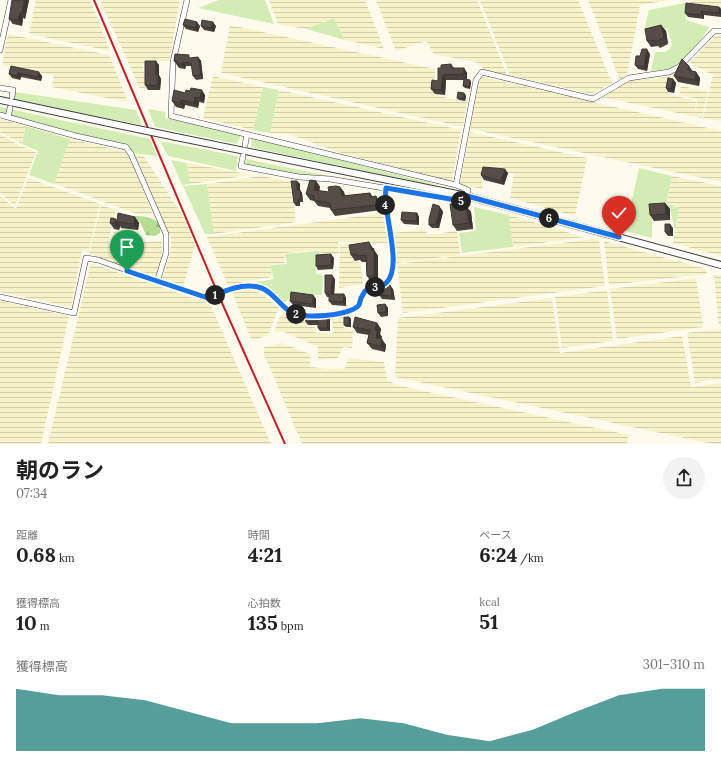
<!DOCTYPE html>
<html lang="ja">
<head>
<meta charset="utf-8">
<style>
  :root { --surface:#fff; --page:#f2f2f2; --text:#222; --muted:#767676; --accent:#0f766e }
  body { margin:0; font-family:Lora,"Noto Sans JP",serif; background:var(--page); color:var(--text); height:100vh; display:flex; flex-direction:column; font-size:15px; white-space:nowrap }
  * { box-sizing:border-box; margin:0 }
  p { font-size:13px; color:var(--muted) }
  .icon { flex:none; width:22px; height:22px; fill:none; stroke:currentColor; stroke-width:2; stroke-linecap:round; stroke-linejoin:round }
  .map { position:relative; height:444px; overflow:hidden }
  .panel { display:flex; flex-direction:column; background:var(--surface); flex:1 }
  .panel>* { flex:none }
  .pin { position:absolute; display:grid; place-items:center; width:34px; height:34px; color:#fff; margin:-41px -17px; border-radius:50% 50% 50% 0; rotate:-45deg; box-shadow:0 0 4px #0007 }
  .pin .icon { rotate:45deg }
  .km { position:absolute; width:20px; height:20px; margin:-10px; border-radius:50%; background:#222; color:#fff; font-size:11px; line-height:20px; text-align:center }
  .round { display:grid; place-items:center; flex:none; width:42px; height:42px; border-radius:21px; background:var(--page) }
  .head { display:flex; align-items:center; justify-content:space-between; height:68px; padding:0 16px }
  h1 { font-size:22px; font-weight:700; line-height:30px }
  .metrics { display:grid; grid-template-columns:repeat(3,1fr); gap:6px; height:68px; padding:4px 16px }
  .metrics div { display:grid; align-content:center }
  .metrics b { font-size:20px; font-weight:700 }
  .metrics small { font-size:11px; font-weight:400 }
  .metrics p { font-size:11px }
  .chart { height:112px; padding:8px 16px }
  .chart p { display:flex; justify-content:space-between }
  .chart svg { width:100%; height:72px; margin-top:4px; fill:var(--accent); opacity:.7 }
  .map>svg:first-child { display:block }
</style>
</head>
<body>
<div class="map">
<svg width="721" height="444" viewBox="0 0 721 444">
  <defs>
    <pattern id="farmland-rules" width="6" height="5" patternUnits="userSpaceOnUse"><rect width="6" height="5" fill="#f6f2ca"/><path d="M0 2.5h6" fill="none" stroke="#d2ceac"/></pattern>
    <pattern id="forest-firs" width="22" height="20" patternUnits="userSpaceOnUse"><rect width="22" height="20" fill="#b6dd92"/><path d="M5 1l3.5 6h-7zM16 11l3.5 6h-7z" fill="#9bbc7d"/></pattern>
  </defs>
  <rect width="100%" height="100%" fill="#fffbec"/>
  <path fill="url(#farmland-rules)" d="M36,0H90L110,51L29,34Z
    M100,0H180L169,61L147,62L142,65L147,87L140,89Z
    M269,0H365L384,49L345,40L334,18L306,29L278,24Z
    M376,0H477L507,75L485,71L479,63L434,54L426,41L396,51Z
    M480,0H578L612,83L591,94L510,75Z
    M588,0H670L640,5L627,75L620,80Z
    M691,0H721V8L690,4Z
    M230,25L435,69L434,95L467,102L463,127L221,73Z
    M8,34L109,55L128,102L51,87L54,75L2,65Z
    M717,35H721V121L703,118L713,75L695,66L690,62Z
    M213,76L263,87L253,130L203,118Z
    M483,77L721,131V182L470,129L479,83Z
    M669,77H670L668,94L696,101L694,116L698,99L679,95L681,86L708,91L702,118L601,97L631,80Z
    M279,90L461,130L452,181L341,153L285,133H270Z
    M0,119L26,126L22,144L0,132Z
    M470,132L587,158L575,216L510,198L514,174L483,168L482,189L460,184Z
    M0,134L19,145L36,152L15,206L0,193Z
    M70,139L127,152L153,214L147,215L134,213L53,183Z
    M134,153L143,155L183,216L195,245L183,287L162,279L170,254L171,239Z
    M187,163L252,175L190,184Z
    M261,176L290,181L296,222L214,234L207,184Z
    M672,176L721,186V256L673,243L679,208L666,204Z
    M28,178L100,204L89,250H82L71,307L0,292V196L16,209Z
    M101,205L116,210L108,242L125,254L140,256L141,242L162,241V258L155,278L89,254Z
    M383,213L388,243L338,242L339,254L321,255L320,250L284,253L285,263L270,264L272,277L228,285L207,237Z
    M509,215L584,237L513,247Z
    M426,229L427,235L457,231L460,255L396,263L392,233Z
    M114,232L134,236V240L137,241L139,253H129L111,241Z
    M593,239L599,240L605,286L403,313L397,264Z
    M604,241L706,269L707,274L609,285Z
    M366,244L350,250L354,263L359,261L361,267L363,284L339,288L340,245Z
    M91,263L207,303L211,306L271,444H48Z
    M714,275H721V326H719Z
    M696,278L703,327L617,339L610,289Z
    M249,290L258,292L279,307L268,335L252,341L232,292Z
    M607,290L613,341L562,348L555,297Z
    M552,298L560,353L682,336L691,387L721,383V444H713L395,377L398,318Z
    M0,301L69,316L41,444H0Z
    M285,311L293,316L306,319L307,327H315L316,333H333L332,317L344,316V328L353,329L352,348L343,347L338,358L318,360V347L284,332H274L279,318Z
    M721,329V379L695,383L687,333Z
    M281,343L310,354V367L330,369L345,368L348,358L384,362L387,380L396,385L629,435L627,444H302L264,354V347Z"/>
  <path fill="#d2ecb3" d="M219,0H265L274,24L198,8Z
    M685,3L686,20L709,27C703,40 683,62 670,68C664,70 657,70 651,71L655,52H665L670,49L672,44L667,28L644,30L649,10Z
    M334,18L345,40L306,29Z
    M263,87L279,90L270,133L253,130Z
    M15,92L136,110L142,125L13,100Z
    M0,107L150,139L157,156L134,153L129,147L0,113Z
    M148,109L166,112L165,118L241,135L237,144L155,127Z
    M26,126L70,139L54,184L29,175L38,151L22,144Z
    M252,138L439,185L420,183L251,147Z
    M160,141L238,156L236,171L168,156Z
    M246,159L329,176L297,175L245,165Z
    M171,160L187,163L190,184L182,185Z
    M639,168L672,176L666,204L679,208L675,231L670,208L652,210V238L625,231Z
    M207,184L214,234H205L183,186Z
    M474,207L509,215L513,247L462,253L459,233L476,231Z
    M319,251V256L316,257V274L323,275L322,295H291L285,303L256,282L274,279L270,265L287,264L285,254Z"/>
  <path fill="url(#forest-firs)" d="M132,216C142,216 152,216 160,224V233L155,236L146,235L140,222L131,218Z"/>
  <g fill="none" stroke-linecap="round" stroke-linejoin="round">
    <defs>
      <path id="minor" d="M187,0L173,62L171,116L456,185L468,190L467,196L462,201L330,179L299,177L241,166L243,156
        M0,50L11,0
        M0,88L13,90L12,97
        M0,115L76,136L126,147L131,154L166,234V253L157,282
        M8,117L10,108
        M245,145L247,134
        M456,185L476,80L482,72L593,99L629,78L669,72L679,67L714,31H721
        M0,297L74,313L86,258L98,260L208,299C222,292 241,283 258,287C270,289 279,304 289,311C301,320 350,316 359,305L361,298L365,291C372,288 381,288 386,283C404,267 382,212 386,188"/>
      <path id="tertiary" d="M0,100L123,126
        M176,137L467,196L721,265"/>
    </defs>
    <use href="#minor" stroke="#3f3f3f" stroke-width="6"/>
    <use href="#tertiary" stroke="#3f3f3f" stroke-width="8"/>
    <use href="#minor" stroke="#fff" stroke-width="5"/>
    <use href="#tertiary" stroke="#fff" stroke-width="6"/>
    <path stroke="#c41d29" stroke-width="2" d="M94,0L218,294L285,444"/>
    <defs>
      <path id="tertiary-bridge" d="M123,126L176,137"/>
    </defs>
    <use href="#tertiary-bridge" stroke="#3f3f3f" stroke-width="8" stroke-linecap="butt"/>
    <use href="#tertiary-bridge" stroke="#fff" stroke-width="6"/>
  </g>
  <path fill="#4a423e" d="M29,0L25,19L23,18L22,26L13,24L9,19Z
    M719,7L721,9V17L704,15V19L688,17L685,13Z
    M183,25L200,26L198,32L186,29Z
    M661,25L666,31L668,44L660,48L658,46L651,47L647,41Z
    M201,26H216L214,32L204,30Z
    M650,54L647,71L638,69L635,65L640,56Z
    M198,57L201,61L203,79L196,80L193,76L192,66H186L185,69L179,68L174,61Z
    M451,64L454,68H464L467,73V79L465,80L471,82L470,89L465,88L463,86L464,80H446L445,95L435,94L431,89L438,81L441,68Z
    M159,65V75L161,79L160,90H148L145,85Z
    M11,66L42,76L41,81L21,77L20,80L12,78L9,74Z
    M692,71L696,72L700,78L699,86L678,82L674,76Z
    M673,79L676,83L674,93L668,92L666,88Z
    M185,93L205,95L204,103L199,102L198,108L185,105L184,109L176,107L172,101Z
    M464,93L466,96L465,101L459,100L457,98Z
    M508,173L504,185L484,180L481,175Z
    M297,181L300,184V190L302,193L303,202H300V206H296L294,203Z
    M316,181L320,187L319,191L329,192L340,187L344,192L345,196L370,193L373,197L376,196L380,202L381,210L335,216L331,210L330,208L318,206L314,201L310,200L306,194Z
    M665,203L670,209V220L654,221L650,215Z
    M439,206L442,210L443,212L439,228H432L429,225Z
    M466,206L471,212L473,229L457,231L453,225Z
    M417,213L419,217V225L404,224L401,220Z
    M135,217L139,223L138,230L121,228L120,226L119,230L114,229L110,223L117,221Z
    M673,228V236H668L665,232Z
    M374,248V250L378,256V282H371L367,276L366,262H362L360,260L355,261L351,255Z
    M334,258L333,269L318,270L316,266Z
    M335,279L334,294H344L346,298V306L332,305L329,301V297H327L325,293Z
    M393,289L395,300L382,299L379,295Z
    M313,295L316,299V308L293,305L290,301Z
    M385,304L388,308V316L381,317L378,313Z
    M327,315L330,319V331H320L318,328V325H308L306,322Z
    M349,317L351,319V327H346L344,325Z
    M377,323L381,329L380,334L382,337L381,339L386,345L385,352L372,349L367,343L369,335L357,333L353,327Z"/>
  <path fill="#3c3632" d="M24,0H29L25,19L22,13Z
    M719,7L721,9V16L719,13Z
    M701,11L704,15V19L701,15Z
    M20,13L23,18L22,26L18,20Z
    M197,22L200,26L198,32L195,28Z
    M213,22L216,26L214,32L211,28Z
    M661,25L666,31L668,44L664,38Z
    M647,49L650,54L647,71L644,67Z
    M198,57L201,61L203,79L201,75Z
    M156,61L159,65V75L161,79L160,90L158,86L156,75Z
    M183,62L186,66L185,69L182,64Z
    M689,66L693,72L688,70Z
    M464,68L467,73V79L464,74Z
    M39,72L42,76L41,81L38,77Z
    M696,72L700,78L699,86L695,80Z
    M18,73L21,77L20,80L17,76Z
    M443,75L446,80L445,95L441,90Z
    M673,79L676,83L674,93L671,89Z
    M470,80L471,82L470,89L469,87Z
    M202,90L205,95L204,103L200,98Z
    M464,93L466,96L465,101L464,99Z
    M195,97L199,102L198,108L194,103Z
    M181,100L185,105L184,109L180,103Z
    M505,169L508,173L504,185L501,181Z
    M297,181L300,184V193L297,190Z
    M316,181L320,187L318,196L314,190Z
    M340,187L344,192L346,202L342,196Z
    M300,190L302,193L303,202L301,198Z
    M376,196L380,202L381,210L377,205Z
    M298,199L300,202V206L298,203Z
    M665,203L670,209V220L666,214Z
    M439,206L442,210L443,212L439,228L436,224Z
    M466,206L471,212L473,229L469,223Z
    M417,213L419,217V225L416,221Z
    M135,217L139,223L138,230L134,224Z
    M116,219L120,226L119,230L115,224Z
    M670,224L673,228V236L670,232Z
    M369,242L378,256V282L374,276L371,250Z
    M331,254L334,258L333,269L331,265Z
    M332,275L335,279L334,297L331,294Z
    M390,285L393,289L395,300L392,296Z
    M344,294L346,298V306L343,302Z
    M313,295L316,299V308L313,304Z
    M385,304L388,308V316L386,312Z
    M327,315L330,319V331L327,328Z
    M349,317L351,319V327L349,325Z
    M377,323L381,329L380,334L382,337L380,344L376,338L375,330Z
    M382,339L386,345L385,352L381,346Z"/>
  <path fill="#564d48" stroke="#3c3632" d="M12,0H24L22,13H20L18,20L9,19Z
    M686,3L719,7V13L701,11V15L685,13Z
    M185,19L197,22L195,28L183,25Z
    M202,20L213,22L211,28L201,26Z
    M661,25L664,38L655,42V40L647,41L645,29Z
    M642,49H647L644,67L635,65L636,56H640Z
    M175,54L189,55V58L198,57L201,75L193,76L191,63L183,62L182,64H177V61H174Z
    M682,59L689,66L688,70L696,72L695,80L674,76Z
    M145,61H156V75H158V86L145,85Z
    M451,64V68H464V74L443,75L441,90L431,89L432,80L438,81V68H441V65Z
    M11,66L39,72L38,77L18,73L17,76L9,74Z
    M668,78L673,79L671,89L666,88Z
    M464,79L470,80L469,87L463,86Z
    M191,88L202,90L200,98L195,97L194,103L181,100L180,103L172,101L174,90L185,93L186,90L190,91Z
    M458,92L464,93V99L457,98Z
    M483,167L505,169L501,181L481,175Z
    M310,180L316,181L314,190L329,192L328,187L336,186L340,187L342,196L370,193V197L376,196L377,205L331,210L330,203L314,200V196L306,194Z
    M291,181H297V190H300L301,198L298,199V203H294Z
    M458,203L459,207L466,206L469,223L453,225L450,204Z
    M665,203L666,214L650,215L649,204Z
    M433,204L439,206L440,209L436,224L429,225V219Z
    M402,212L417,213L416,221L401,220Z
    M118,213L135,217L134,224L117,222Z
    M111,218L116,219L115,224L110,223Z
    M665,224H670V232H665Z
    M369,242L371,250H374V276H367L366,255L357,256V254L351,255L349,245Z
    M331,254V265L316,266V255Z
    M325,275H332L331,294H344L343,302L329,301V294L325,293Z
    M390,285L392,296L379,295L378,287Z
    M291,292L313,295V304L290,301Z
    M385,304L386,312L378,313L377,305Z
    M327,315V328H318V321L306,322L305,316Z
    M344,317H349V325H344Z
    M355,317L377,323L375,330L377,331L376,338L382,339L381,346L367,343L370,330L353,327Z"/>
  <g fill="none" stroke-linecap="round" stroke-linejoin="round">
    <defs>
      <path id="route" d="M127,271L208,298C222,292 241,283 258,287C270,289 279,304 289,311C301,320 350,316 359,305L361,298L365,291C372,288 381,288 386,283C404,267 382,212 386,188L462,201L467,196L619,237"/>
    </defs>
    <use href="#route" stroke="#fff" stroke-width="8"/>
    <use href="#route" stroke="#1a73e8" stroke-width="5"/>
  </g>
</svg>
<div class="pin" style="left:127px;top:271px;background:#1e9e55"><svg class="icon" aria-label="arrive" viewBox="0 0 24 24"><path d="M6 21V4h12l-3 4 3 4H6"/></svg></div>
<div class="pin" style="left:619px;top:237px;background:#d93025"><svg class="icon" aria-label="check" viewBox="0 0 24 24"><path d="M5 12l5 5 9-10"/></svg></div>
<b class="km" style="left:215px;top:295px">1</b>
<b class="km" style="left:296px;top:314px">2</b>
<b class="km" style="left:375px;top:287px">3</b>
<b class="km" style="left:385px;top:205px">4</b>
<b class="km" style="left:461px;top:201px">5</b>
<b class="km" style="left:549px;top:218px">6</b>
</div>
<section class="panel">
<div class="head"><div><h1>朝のラン</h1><p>07:34</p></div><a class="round"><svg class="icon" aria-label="share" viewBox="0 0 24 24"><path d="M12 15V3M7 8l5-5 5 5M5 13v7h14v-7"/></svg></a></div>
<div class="metrics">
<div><p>距離</p><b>0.68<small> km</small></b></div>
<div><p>時間</p><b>4:21</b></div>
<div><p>ペース</p><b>6:24<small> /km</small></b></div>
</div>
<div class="metrics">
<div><p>獲得標高</p><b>10<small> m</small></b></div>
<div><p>心拍数</p><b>135<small> bpm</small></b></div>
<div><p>kcal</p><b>51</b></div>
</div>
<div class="chart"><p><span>獲得標高</span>301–310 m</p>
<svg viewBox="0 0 160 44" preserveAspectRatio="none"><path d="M0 44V6L10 10L20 10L30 13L40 20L50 27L60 27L70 27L80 24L90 27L100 34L110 38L120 31L130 20L140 10L150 6L160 6V44z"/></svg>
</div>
</section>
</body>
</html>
